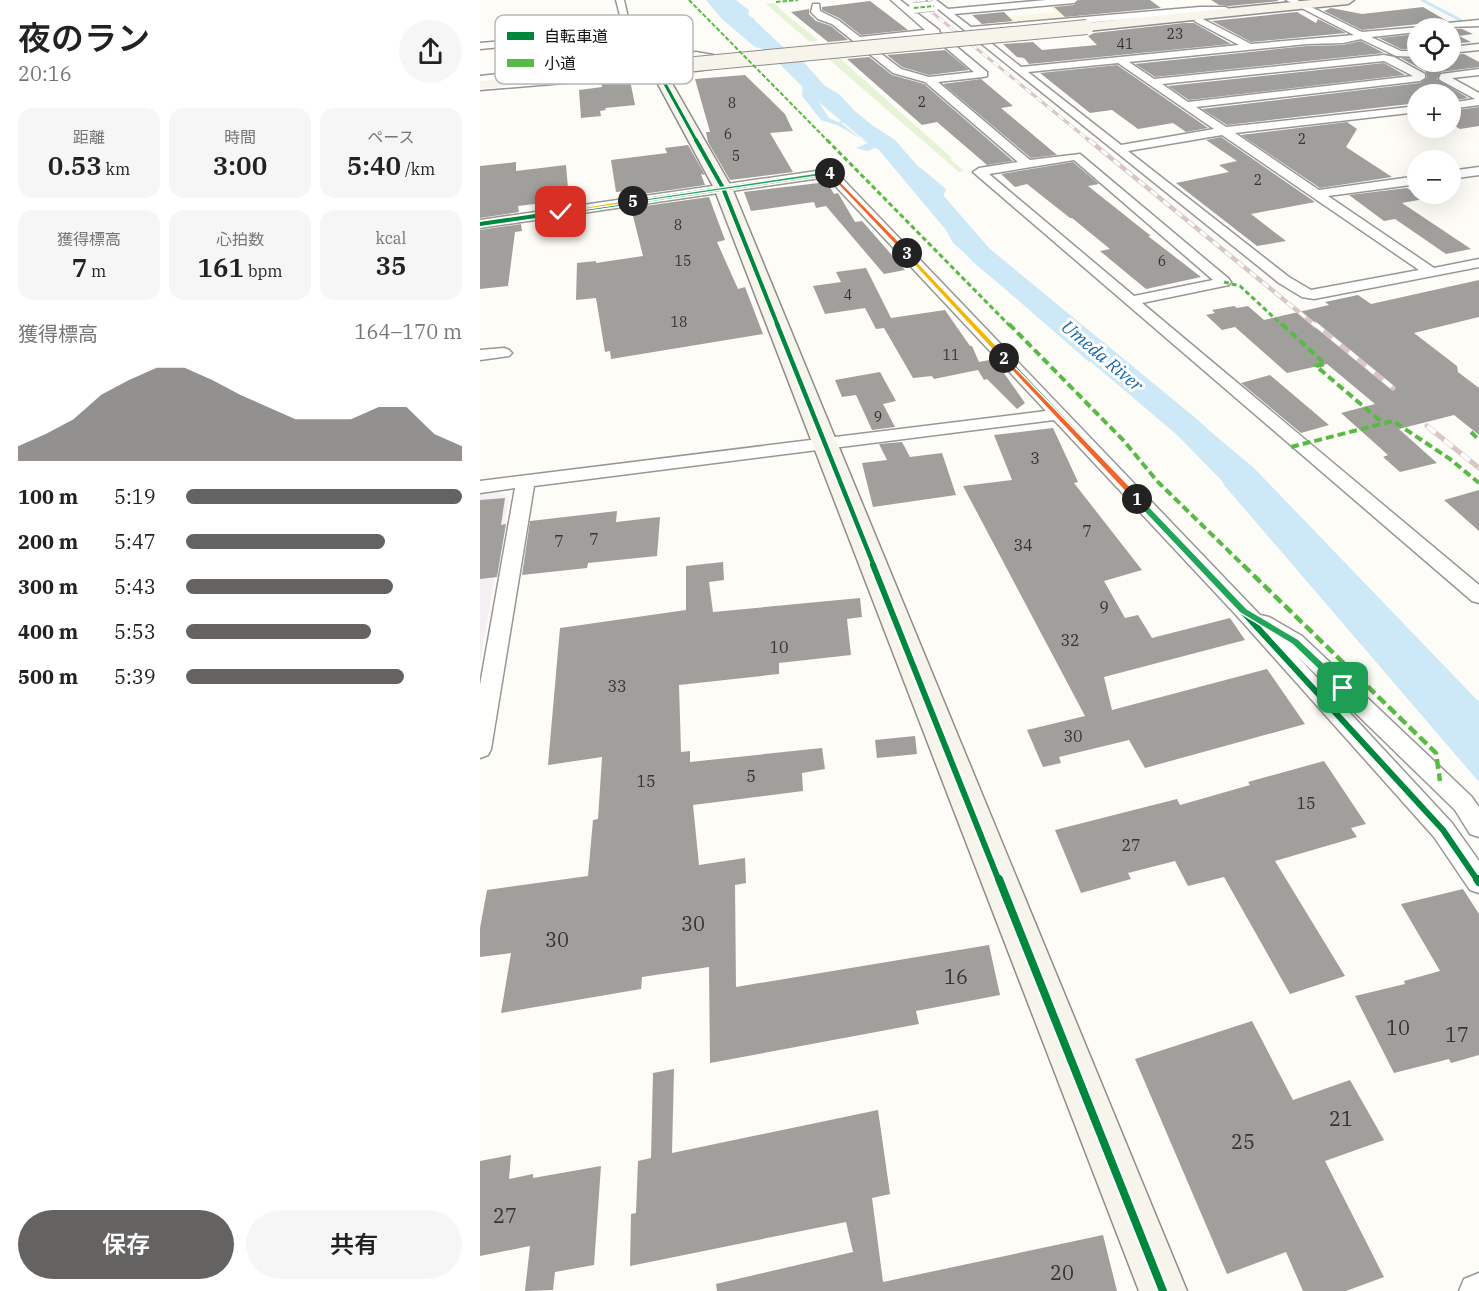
<!DOCTYPE html>
<html lang="ja">
<head>
<meta charset="utf-8">
<style>
  :root { --surface:#fff; --page:#f6f6f6; --text:#222; --muted:#767676; --accent:#646362 }
  body { margin:0; font-family:"IBM Plex Serif","Noto Sans JP",serif; background:var(--page); color:var(--text); height:100vh; display:flex; flex-direction:column; font-size:22px; white-space:nowrap }
  * { box-sizing:border-box; margin:0 }
  p { font-size:20px; color:var(--muted) }
  .icon { flex:none; width:33px; height:33px; fill:none; stroke:currentColor; stroke-width:2; stroke-linecap:round; stroke-linejoin:round }
  .map { position:relative; flex:1; overflow:hidden }
  .sheet { display:flex; flex-direction:column; background:var(--surface); width:480px }
  .sheet>* { flex:none }
  .tools { position:absolute; left:927px; top:18px; display:grid; gap:12px }
  .tools a { display:grid; place-items:center; width:54px; height:54px; border-radius:50%; background:var(--surface); box-shadow:0 6px 24px #0002; font-size:30px }
  .pin { position:absolute; display:grid; place-items:center; width:51px; height:51px; color:#fff; margin:-26px; border-radius:12px; box-shadow:0 3px 9px #0006 }
  .km { position:absolute; width:30px; height:30px; margin:-15px; border-radius:50%; background:#222; color:#fff; font-size:16px; line-height:30px; text-align:center }
  .round { display:grid; place-items:center; flex:none; width:63px; height:63px; border-radius:32px; background:var(--page) }
  .overview { display:flex; align-items:center; justify-content:space-between; height:102px; padding:0 18px }
  h1 { font-size:33px; font-weight:600; line-height:45px }
  .stats { display:grid; grid-template-columns:repeat(3,1fr); gap:9px; height:102px; padding:6px 18px }
  .stats div { display:grid; align-content:center; border-radius:15px; background:var(--page); text-align:center }
  .stats b { font-size:26px; font-weight:600 }
  .stats small { font-size:16px; font-weight:400 }
  .stats p { font-size:16px }
  .chart { height:168px; padding:12px 18px }
  .chart p { display:flex; justify-content:space-between }
  .chart svg { width:100%; height:108px; margin-top:6px; fill:var(--accent); opacity:.7 }
  .action { display:flex; gap:12px; margin-top:auto; padding:12px 18px }
  .action a { flex:1; height:69px; border-radius:36px; background:var(--accent); color:#fff; font-size:24px; font-weight:600; line-height:69px; text-align:center }
  .action a+a { background:var(--page); color:var(--text) }
  ul { padding:0 18px; list-style:none; font-size:20px }
  li { display:grid; grid-template-columns:96px 72px 1fr; align-items:center; height:45px }
  li i { height:15px; border-radius:8px; background:var(--accent) }
  main { display:flex; flex:1; min-height:0 }
  .map>svg:first-child { display:block }
</style>
</head>
<body>
<main>
<section class="sheet">
<div class="overview"><div><h1>夜のラン</h1><p>20:16</p></div><a class="round"><svg class="icon" aria-label="share" viewBox="0 0 24 24"><path d="M12 15V3M7 8l5-5 5 5M5 13v7h14v-7"/></svg></a></div>
<div class="stats">
<div><p>距離</p><b>0.53<small> km</small></b></div>
<div><p>時間</p><b>3:00</b></div>
<div><p>ペース</p><b>5:40<small> /km</small></b></div>
</div>
<div class="stats">
<div><p>獲得標高</p><b>7<small> m</small></b></div>
<div><p>心拍数</p><b>161<small> bpm</small></b></div>
<div><p>kcal</p><b>35</b></div>
</div>
<div class="chart"><p><span>獲得標高</span>164–170 m</p>
<svg viewBox="0 0 160 44" preserveAspectRatio="none"><path d="M0 44V38L10 33L20 27L30 17L40 11L50 6L60 6L70 11L80 17L90 22L100 27L110 27L120 27L130 22L140 22L150 33L160 38V44z"/></svg>
</div>
<ul>
<li><b>100 m</b>5:19<i style="width:100%"></i></li>
<li><b>200 m</b>5:47<i style="width:72%"></i></li>
<li><b>300 m</b>5:43<i style="width:75%"></i></li>
<li><b>400 m</b>5:53<i style="width:67%"></i></li>
<li><b>500 m</b>5:39<i style="width:79%"></i></li>
</ul>
<div class="action"><a>保存</a><a>共有</a></div>
</section>
<div class="map">
<svg width="999" height="1291" viewBox="0 0 999 1291">
  <rect width="100%" height="100%" fill="#fdfcf7"/>
  <path fill="#f5f0f3" d="M18,492L29,497L0,663V494Z"/>
  <path fill="#f9f7e4" d="M584,2L602,17L525,25L518,17L576,12L567,4Z"/>
  <path fill="#e7f3d7" d="M295,3L302,11L338,40L330,42L286,4Z
    M356,55L472,158L470,159L484,171L479,172L345,56Z"/>
  <path fill="#cde8f7" fill-rule="evenodd" d="M226,0H256L269,10L268,16L274,18V21H268L275,33L320,58L345,86L359,94L373,109L375,118L361,123L381,139L396,142L441,168L466,189L459,207L492,246L614,339L623,342L774,468L999,702V782L744,485L727,438L627,352L609,362L473,243L448,195L444,179L424,164L410,159L398,147L387,151L376,148L388,143L359,126L341,120L322,96L323,84L313,58L275,47L243,20ZM343,95L364,105L371,118L358,122L349,118L336,98Z"/>
  <g fill="none" stroke-linecap="round" stroke-linejoin="round">
    <path stroke="#cde8f7" stroke-width="3" d="M942,0L982,21"/>
    <path fill="#cde8f7" fill-rule="evenodd" d="M235,0H253L350,91L392,125L415,140L510,249L718,420L783,482L788,490L783,498L771,501L759,498L696,434L492,261L399,150L377,134L335,99Z"/>
  </g>
  <path fill="#a19f9c" d="M600,0H670L681,8L585,17L574,7L594,5Z
    M731,0H797L799,1L749,6L739,5Z
    M390,1L428,30L381,35L359,18L342,10V7Z
    M943,7L967,21L882,30L844,11L851,8L882,14Z
    M329,9V14L336,21L351,26L368,40L348,42L311,12Z
    M524,12L533,21L502,24L492,15Z
    M817,12L836,23L838,19L866,33L771,42L732,21Z
    M704,23H714L751,44L549,64L544,58L537,57L523,44L553,42L562,50L617,45L608,36L614,33Z
    M970,29H982L993,34L979,36L991,42L970,44Z
    M938,34V49H921L899,38Z
    M881,41L904,53L675,77L655,64L827,46L863,45Z
    M465,50L489,70L449,75L422,67L407,55Z
    M984,54L999,62V67L961,72L957,79L988,98L970,101V94H938V103L747,125L722,109L940,83L947,78L946,72L921,58L938,59V62H970V55Z
    M389,57L412,75L444,84L533,161L507,165L457,122L442,125L367,59Z
    M904,63L925,75L709,100L688,86Z
    M637,65L728,128L706,132L693,123L658,129L632,110L610,113L560,73Z
    M265,75L305,114L313,131L290,133L313,172L250,180L228,142L226,132H230L215,79Z
    M501,79L533,106L521,108L577,155L551,158L463,84Z
    M150,80L155,105L125,108L126,110L120,111L121,116L101,118L99,90L122,87L121,82Z
    M999,107V126L980,129L970,123V111Z
    M867,122L877,129L866,147L912,177L840,188L761,135Z
    M741,137L835,202L771,214L806,241L777,246L696,183L749,172L739,165L757,161L726,140Z
    M208,145L225,175L221,174L225,185L149,196L147,191L136,192L131,160L187,153L185,148Z
    M36,162V171L86,165L89,200L38,206L39,212L0,218V166Z
    M593,162L619,184L608,186L671,236H668L721,277L666,289L620,251L630,249L592,218H590L547,184L535,187L521,174Z
    M347,182L354,194L358,193L375,222L382,221L425,270L404,274L346,206L336,208L334,202L271,211L264,192Z
    M927,188L944,199L922,203L991,249L966,254L915,219L904,221L869,195Z
    M229,197L245,240L237,242L258,289L265,287L283,334L131,359L130,351L125,352L116,298L96,300L97,263L116,261V263L163,256L151,208Z
    M41,224L42,231L35,232L28,286L0,289V230Z
    M386,268L411,318L465,310L490,346H492L499,362L514,359L545,403L537,409L507,379L504,380L498,370L454,379L452,376L433,378L404,328L396,329L385,308L345,314L333,286L361,282L356,272Z
    M999,280V317L934,333L977,366L978,372L999,388V435L974,415L919,429L957,463L920,472L903,457L908,455L861,413L895,404L847,364L807,373L755,327L742,330L726,315L735,313L732,310L754,306L757,308L768,306L784,320L849,305L845,302L878,295L891,304Z
    M400,372L416,401L403,404L415,427L392,430L376,395L362,397L355,380Z
    M790,375L849,425L821,433L761,383Z
    M573,428L598,482L594,483L662,570L624,581L645,618L658,615L672,638L750,618L765,640L624,677L632,710L787,669L825,724L665,768L649,740L579,757L581,763L563,767L547,730L605,716L483,486L532,480L514,435Z
    M422,442L430,457L462,453L476,495L393,507L382,463L407,460L399,444Z
    M999,490V531L964,500Z
    M25,498L21,525L26,524L17,577L0,579V500Z
    M137,511L136,522L180,517L177,556L108,563L107,568L42,575L50,521Z
    M243,562L244,580L229,582L233,612L380,598L382,617L367,619L371,655L299,663V674L199,685L201,752L210,751V762L342,748L345,769L322,773L323,791L213,805L219,865L265,858L266,883L255,885L256,987L509,945L520,995L436,1011L439,1024L230,1063L229,967L162,977L161,989L21,1013L31,953L0,957V928L7,890L108,876L113,820L118,819L122,757L68,765L80,628L206,610V566Z
    M435,736L437,754L397,758L395,740Z
    M844,761L886,824L871,828L877,837L795,861L865,976L810,994L744,877L708,886L695,861L648,873L651,879L601,893L575,830L697,799L700,805L770,785L768,782Z
    M983,889L999,914V1055L971,1063L969,1059L914,1073L875,996L925,984L924,981L960,971L921,904Z
    M772,1021L813,1100L870,1080L904,1140L845,1161L904,1277L866,1291H823L806,1252L747,1274L655,1059Z
    M194,1069L192,1153L398,1110L410,1194L392,1198L403,1282L623,1235L637,1291H237L236,1284L373,1252L366,1222L150,1266L151,1214L156,1213L158,1161L171,1158L173,1073Z
    M31,1155L29,1179L53,1174V1178L121,1166L114,1265L75,1272L73,1290L45,1291L50,1246L0,1256V1161Z"/>
  <g fill="none" stroke-linecap="round" stroke-linejoin="round">
    <defs>
      <path id="street" d="M136,0H144L152,35L0,49V43L144,31Z
        M411,0H420L459,30L460,33L507,72V76L503,77L458,82L550,160L600,154L749,279L751,282L749,285L662,303L999,585V603L992,601L493,172L499,168L538,162L445,82L413,73L352,24L338,19L331,12L333,4H339L340,11L358,20L380,37L445,30ZM451,35L494,72L449,77L421,69L386,42ZM594,160L733,280L654,296L509,174Z
        M447,0H456L468,9L566,0H598L594,3L474,14L491,27L720,7H746L750,10L746,13H720L497,32L541,67L759,45L716,22L714,20L719,17L771,44L874,35L806,0H817L882,32L941,27L938,28V32L891,37L921,51H938V57L916,56L881,39L863,43L827,44L649,62L674,79L904,55L914,57L945,74V78L940,81L716,107L746,127L938,106V112L755,133L839,190L938,176V184L848,196L954,268L999,259V267L834,299L822,297L799,283ZM904,61L933,76L708,102L682,84ZM638,63L734,129L641,145L548,72ZM742,135L939,270L831,290L809,277L648,151Z
        M999,20V26L942,28L947,25Z
        M999,44V50L970,53V47Z
        M216,52L233,55L238,66L237,68L215,71V67L227,64L226,59L216,58L0,82V76Z
        M999,69V75L972,78L999,93V105L970,109V103L995,99L960,80L959,78L961,74Z
        M176,70L180,71V75L0,90V84Z
        M999,167V175L970,179V171Z
        M350,169L354,170L780,615L789,617L822,636L991,796L999,807V837L990,834L975,810L817,656L972,823L999,861V893L990,890L954,837L757,616L574,420L54,486L11,749L8,755L0,758V685L35,488L0,493V481L566,411L347,177L0,228V220Z
        M24,348L29,350L32,353L29,356L0,360V350Z
        M999,1273V1291H979L984,1279Z"/>
      <path id="secondary" d="M832,0H874L868,4L607,31L600,27L607,23Z
        M151,66L156,67L158,70L156,73L0,89V81Z
        M179,69L186,73L252,188L707,1291H659L234,188L172,73Z"/>
    </defs>
    <use href="#street" stroke="#979795" stroke-width="3"/>
    <use href="#secondary" stroke="#8e8d8b" stroke-width="3"/>
    <use href="#street" fill="#fffffe" fill-rule="evenodd"/>
    <use href="#secondary" fill="#f6f4eb" fill-rule="evenodd"/>
    <defs>
      <path id="rail-far2" d="M437,0L611,142"/>
      <path id="rail-far1" d="M609,140L836,326"/>
      <path id="rail" d="M835,324L913,388
        M947,426L999,468"/>
    </defs>
    <use href="#rail-far2" stroke="#d9c6c7" stroke-width="3"/>
    <use href="#rail-far1" stroke="#d9c6c7" stroke-width="4.5"/>
    <use href="#rail" stroke="#d9c6c7" stroke-width="5"/>
    <use href="#rail-far2" stroke="#fff" stroke-width="2" stroke-dasharray="7" stroke-linecap="butt"/>
    <use href="#rail-far1" stroke="#fff" stroke-width="3" stroke-dasharray="8" stroke-linecap="butt"/>
    <use href="#rail" stroke="#fff" stroke-width="4" stroke-dasharray="11" stroke-linecap="butt"/>
    <defs>
      <path id="street-bridge" d="M434,8L454,6"/>
      <path id="secondary-bridge" d="M151,70L607,27"/>
    </defs>
    <use href="#street-bridge" stroke="#979795" stroke-width="11" stroke-linecap="butt"/>
    <use href="#secondary-bridge" stroke="#8e8d8b" stroke-width="16" stroke-linecap="butt"/>
    <use href="#street-bridge" stroke="#fffffe" stroke-width="10"/>
    <use href="#secondary-bridge" stroke="#f6f4eb" stroke-width="14"/>
    <path stroke="#58b947" stroke-width="2" stroke-dasharray="4.5 2" stroke-linecap="butt" d="M209,0L349,142
      M296,2L318,0
      M434,8L454,6"/>
    <path stroke="#58b947" stroke-width="3" stroke-dasharray="5 3" stroke-linecap="butt" d="M347,140L530,326
      M744,282L760,286L803,326"/>
    <path stroke="#58b947" stroke-width="4" stroke-dasharray="8 4" stroke-linecap="butt" d="M529,324L644,441L677,481L764,566
      M802,324L845,364L836,366L903,423
      M991,432L999,440
      M811,447L913,421L970,459L999,483"/>
    <path stroke="#58b947" stroke-width="4.5" stroke-dasharray="10 4.5" stroke-linecap="butt" d="M763,565L956,753L960,781"/>
    <defs>
      <path id="cycleway-far4" d="M179,73L217,142"/>
      <path id="cycleway-far3" d="M216,140L243,188L298,326
        M0,224L350,173L494,326"/>
      <path id="cycleway-far2" d="M297,324L394,566
        M493,324L722,566"/>
      <path id="cycleway-far1" d="M393,565L519,881
        M720,565L963,830L998,881"/>
      <path id="cycleway" d="M519,879L683,1291
        M997,879L999,882"/>
    </defs>
    <use href="#cycleway-far4" stroke="#fff" stroke-width="4.5"/>
    <use href="#cycleway-far3" stroke="#fff" stroke-width="6"/>
    <use href="#cycleway-far2" stroke="#fff" stroke-width="8"/>
    <use href="#cycleway-far1" stroke="#fff" stroke-width="10"/>
    <use href="#cycleway" stroke="#fff" stroke-width="12"/>
    <use href="#cycleway-far4" stroke="#00873e" stroke-width="3"/>
    <use href="#cycleway-far3" stroke="#00873e" stroke-width="4"/>
    <use href="#cycleway-far2" stroke="#00873e" stroke-width="4.5"/>
    <use href="#cycleway-far1" stroke="#00873e" stroke-width="6"/>
    <use href="#cycleway" stroke="#00873e" stroke-width="8"/>
  </g>
  <path fill="#22a559" stroke="#fff" stroke-width="1.5" d="M654,497H660L767,609L818,639L867,685V690H860L812,644L760,613L654,501Z"/>
  <path fill="#f0652b" stroke="#fff" stroke-width="1.5" d="M524,356L660,497V501H654L522,360Z"/>
  <path fill="#f5b400" stroke="#fff" stroke-width="1.5" d="M427,251L527,357V360H522L425,255Z"/>
  <path fill="#f0652b" stroke="#fff" stroke-width="1.5" d="M350,171L429,252V255H425L348,174Z"/>
  <path fill="#22a559" stroke="#fff" stroke-width="1.5" d="M350,171L352,174L153,203L150,201Z"/>
  <path fill="#f5b400" stroke="#fff" stroke-width="1.5" d="M153,199L155,202L81,213L78,212Z"/>
  <g text-anchor="middle" stroke-width="6" stroke-linejoin="round" paint-order="stroke">
    <g font-size="14" fill="#353434">
      <text x="695" y="39">23</text>
      <text x="645" y="49">41</text>
      <text x="442" y="107">2</text>
      <text x="252" y="108">8</text>
      <text x="248" y="139">6</text>
      <text x="822" y="144">2</text>
      <text x="256" y="161">5</text>
      <text x="778" y="185">2</text>
      <text x="198" y="230">8</text>
      <text x="203" y="266">15</text>
      <text x="682" y="266">6</text>
      <text x="368" y="300">4</text>
      <text x="199" y="327">18</text>
      <text x="471" y="360">11</text>
      <text x="398" y="422">9</text>
    </g>
    <g font-size="16" fill="#353434">
      <text x="555" y="464">3</text>
      <text x="607" y="537">7</text>
      <text x="114" y="545">7</text>
      <text x="79" y="547">7</text>
      <text x="543" y="551">34</text>
      <text x="624" y="613">9</text>
      <text x="590" y="646">32</text>
      <text x="299" y="653">10</text>
      <text x="137" y="692">33</text>
      <text x="593" y="742">30</text>
      <text x="271" y="782">5</text>
      <text x="166" y="787">15</text>
      <text x="826" y="809">15</text>
      <text x="651" y="851">27</text>
    </g>
    <g font-size="18" font-style="italic" fill="#1768a6" stroke="#fff">
      <text transform="translate(622 356) rotate(40)" y="6">Umeda River</text>
    </g>
    <g font-size="20" fill="#353434">
      <text x="213" y="931">30</text>
      <text x="77" y="947">30</text>
      <text x="476" y="984">16</text>
      <text x="918" y="1035">10</text>
      <text x="977" y="1042">17</text>
      <text x="861" y="1126">21</text>
      <text x="763" y="1149">25</text>
      <text x="25" y="1223">27</text>
      <text x="582" y="1280">20</text>
    </g>
  </g>
  <rect x="15" y="15" width="198" height="69" rx="9" fill="#fff" stroke="#b8b8b8" stroke-width="1.5"/>
  <rect x="27" y="32" width="27" height="8" fill="#00873e"/>
  <rect x="27" y="59" width="27" height="8" fill="#58b947"/>
  <g font-size="16" fill="#111">
    <text x="64" y="42">自転車道</text>
    <text x="64" y="69">小道</text>
  </g>
</svg>
<div class="tools">
<a><svg class="icon" aria-label="locate" viewBox="0 0 24 24"><circle cx="12" cy="12" r="6"/><path d="M12 2v4M12 18v4M2 12h4M18 12h4"/></svg></a>
<a>+</a>
<a>−</a>
</div>
<div class="pin" style="left:863px;top:688px;background:#1e9e55"><svg class="icon" aria-label="arrive" viewBox="0 0 24 24"><path d="M6 21V4h12l-3 4 3 4H6"/></svg></div>
<div class="pin" style="left:81px;top:212px;background:#d93025"><svg class="icon" aria-label="check" viewBox="0 0 24 24"><path d="M5 12l5 5 9-10"/></svg></div>
<b class="km" style="left:657px;top:499px">1</b>
<b class="km" style="left:524px;top:358px">2</b>
<b class="km" style="left:427px;top:253px">3</b>
<b class="km" style="left:350px;top:173px">4</b>
<b class="km" style="left:153px;top:201px">5</b>
</div>
</main>
</body>
</html>
